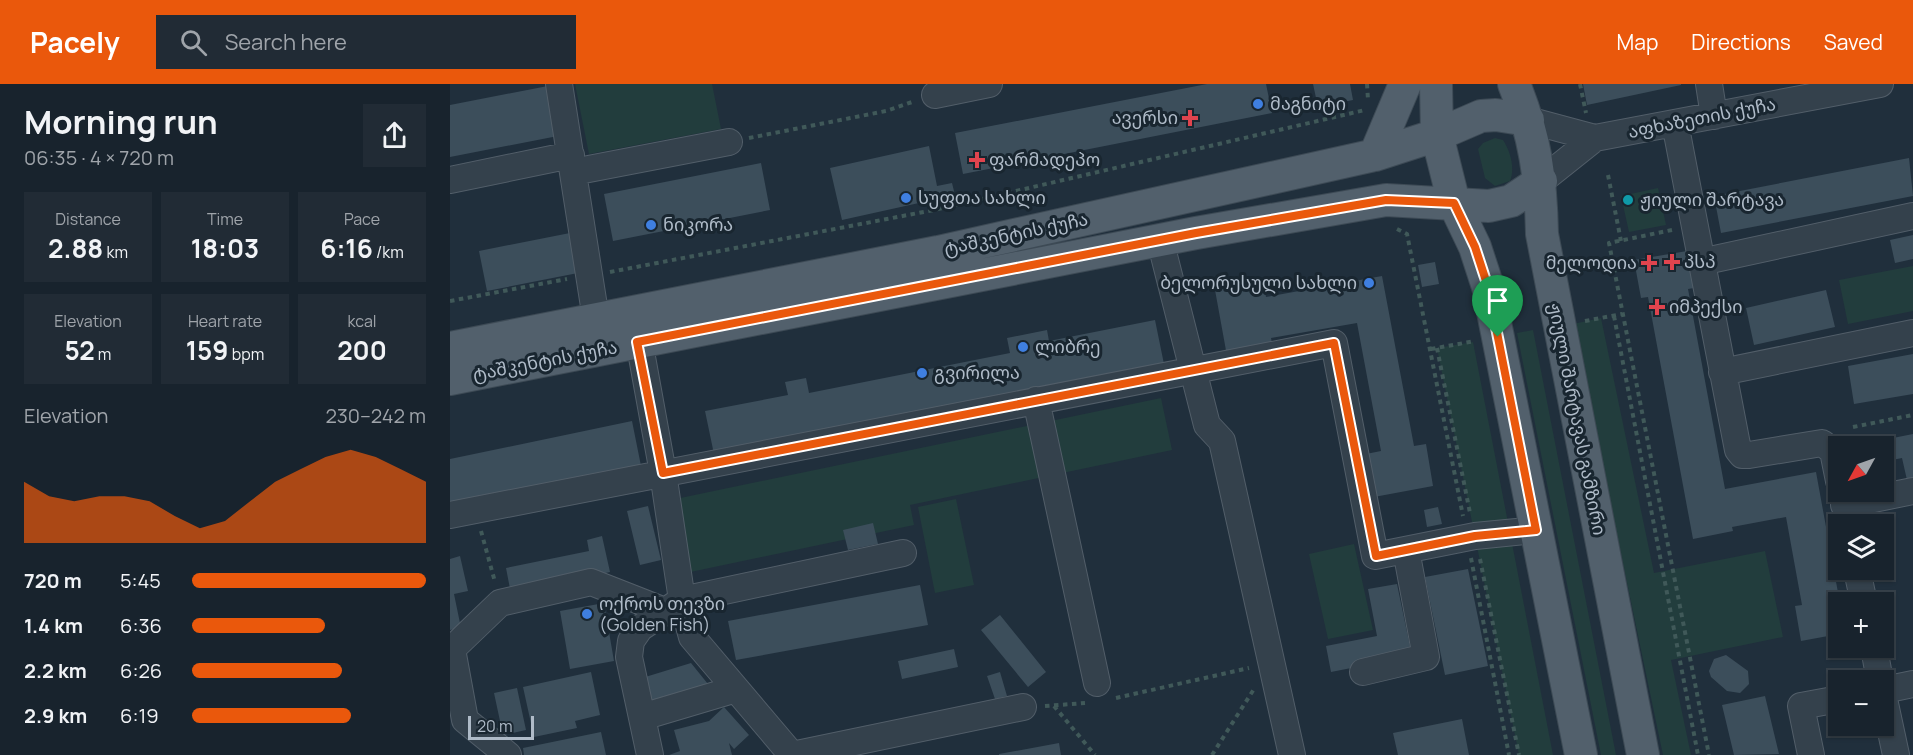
<!DOCTYPE html>
<html lang="en">
<head>
<meta charset="utf-8">
<style>
  :root { --surface:#18232d; --page:#212b35; --text:#f1f3f6; --muted:#9fa4aa; --line:#364049; --accent:#ea580c }
  body { margin:0; font-family:Manrope,"Noto Sans Georgian",sans-serif; background:var(--page); color:var(--text); height:100vh; display:flex; flex-direction:column; font-size:22px; white-space:nowrap }
  * { box-sizing:border-box; margin:0 }
  p { font-size:20px; color:var(--muted) }
  .icon { flex:none; width:33px; height:33px; fill:none; stroke:currentColor; stroke-width:2; stroke-linecap:round; stroke-linejoin:round }
  .map { position:relative; flex:1; overflow:hidden }
  .panel { display:flex; flex-direction:column; background:var(--surface); width:450px }
  .panel>* { flex:none }
  .needle { width:39px; rotate:230deg }
  .buttons { position:absolute; left:1378px; top:352px; display:grid; gap:12px }
  .buttons a { display:grid; place-items:center; width:66px; height:66px; border-radius:0px; background:var(--surface); box-shadow:0 2px 4px #0004,0 0 0 2px var(--line); font-size:30px }
  .scale { position:absolute; left:18px; bottom:15px; width:66px; box-sizing:border-box; padding-left:6px; border:3px solid #afbbc8; border-top:0; font-size:16px; line-height:21px; white-space:nowrap; color:#afbbc8; -webkit-text-stroke:4px #192630; paint-order:stroke }
  .pin { position:absolute; display:grid; place-items:center; width:51px; height:51px; color:#fff; margin:-62px -26px; border-radius:50% 50% 50% 0; rotate:-45deg; box-shadow:0 0 6px #0007 }
  .pin .icon { rotate:45deg }
  .round { display:grid; place-items:center; flex:none; width:63px; height:63px; border-radius:0px; background:var(--page) }
  .head { display:flex; align-items:center; justify-content:space-between; height:102px; padding:0 24px }
  h1 { font-size:33px; font-weight:700; line-height:45px }
  .metrics { display:grid; grid-template-columns:repeat(3,1fr); gap:9px; height:102px; padding:6px 24px }
  .metrics div { display:grid; align-content:center; border-radius:0px; background:var(--page); text-align:center }
  .metrics b { font-size:26px; font-weight:700 }
  .metrics small { font-size:16px; font-weight:400 }
  .metrics p { font-size:16px }
  .chart { height:168px; padding:12px 24px }
  .chart p { display:flex; justify-content:space-between }
  .chart svg { width:100%; height:108px; margin-top:6px; fill:var(--accent); opacity:.7 }
  ul { padding:0 24px; list-style:none; font-size:20px }
  li { display:grid; grid-template-columns:96px 72px 1fr; align-items:center; height:45px }
  li i { height:15px; border-radius:8px; background:var(--accent) }
  header { display:flex; align-items:center; gap:36px; box-sizing:border-box; height:84px; padding:0 30px; background:var(--accent); color:#fff }
  header strong { font-size:28px }
  nav { display:flex; gap:33px; margin-inline-start:auto; font-size:21px }
  .search { width:420px; height:54px; background:var(--page); display:flex; align-items:center; gap:15px; box-sizing:border-box; padding:0 21px; border-radius:0px; color:var(--muted); font-size:22px }
  main { display:flex; flex:1; min-height:0 }
  .map>svg:first-child { display:block }
</style>
</head>
<body>
<header>
<strong>Pacely</strong>
<div class="search"><svg class="icon" aria-label="search" viewBox="0 0 24 24"><circle cx="10" cy="10" r="6"/><path d="M15 15l6 6"/></svg>Search here</div>
<nav><a>Map</a><a>Directions</a><a>Saved</a></nav>
</header>
<main>
<section class="panel">
<div class="head"><div><h1>Morning run</h1><p>06:35 · 4 × 720 m</p></div><a class="round"><svg class="icon" aria-label="share" viewBox="0 0 24 24"><path d="M12 15V3M7 8l5-5 5 5M5 13v7h14v-7"/></svg></a></div>
<div class="metrics">
<div><p>Distance</p><b>2.88<small> km</small></b></div>
<div><p>Time</p><b>18:03</b></div>
<div><p>Pace</p><b>6:16<small> /km</small></b></div>
</div>
<div class="metrics">
<div><p>Elevation</p><b>52<small> m</small></b></div>
<div><p>Heart rate</p><b>159<small> bpm</small></b></div>
<div><p>kcal</p><b>200</b></div>
</div>
<div class="chart"><p><span>Elevation</span>230–242 m</p>
<svg viewBox="0 0 160 44" preserveAspectRatio="none"><path d="M0 44V19L10 25L20 27L30 25L40 25L50 27L60 33L70 38L80 35L90 27L100 19L110 14L120 9L130 6L140 9L150 14L160 19V44z"/></svg>
</div>
<ul>
<li><b>720 m</b>5:45<i style="width:100%"></i></li>
<li><b>1.4 km</b>6:36<i style="width:57%"></i></li>
<li><b>2.2 km</b>6:26<i style="width:64%"></i></li>
<li><b>2.9 km</b>6:19<i style="width:68%"></i></li>
</ul>
</section>
<div class="map">
<svg width="1463" height="671" viewBox="0 0 1463 671">
  <rect width="100%" height="100%" fill="#202f3c"/>
  <path fill="#223d3d" d="M125,0H262L271,45L139,70Z
    M1045,54L1053,56C1061,68 1065,85 1060,97L1045,102L1035,94L1028,65L1033,59Z
    M1208,104L1216,141L1179,148L1171,112Z
    M1463,182V227L1398,240L1389,196Z
    M1151,234L1204,489L1315,467L1333,553L1221,576L1241,671H1213L1123,240Z
    M1083,246L1166,671H1151L1067,249Z
    M1023,258L1103,671H1069L987,264Z
    M711,314L722,366L460,421L464,441L231,490L216,417Z
    M506,415L524,501L485,509L468,423Z
    M904,460L923,546L878,555L859,470Z"/>
  <path fill="#3c4e5b" d="M757,0H816L822,29L513,90L505,49Z
    M863,0H900L903,16L868,23Z
    M1133,0H1231V1L1137,21Z
    M103,1L113,51L0,73V21Z
    M857,15L860,26L848,29L845,18Z
    M479,62L487,102L502,99L505,111L392,136L380,84Z
    M1459,74L1463,112L1271,149L1264,112Z
    M311,79L320,126L163,157L154,110Z
    M120,149L128,189L37,207L29,167Z
    M1463,151V175L1445,179L1440,156Z
    M1237,167L1244,204L1238,205L1275,405L1366,388L1389,514L1398,512L1399,519H1389V550L1351,557L1345,522L1352,521L1336,433L1282,443L1283,447L1243,455L1198,213L1191,214L1184,176Z
    M985,178L989,200L972,203L968,181Z
    M932,192L964,362L976,360L983,402L924,413L916,370L931,367L907,239L821,254L823,264L777,272L765,206L813,197L816,213Z
    M1376,206L1385,243L1304,261L1296,224Z
    M705,236L715,285L265,375L255,327L338,311L335,298L356,294L359,309L560,269L557,254L597,246L599,257Z
    M1463,270V310L1404,320L1398,282Z
    M182,337L192,387L0,427V375Z
    M1463,350V395L1457,396L1452,374L1442,376L1438,355Z
    M198,422L211,476L190,481L177,427Z
    M988,423L992,440L977,443L974,426Z
    M423,439L428,460L398,466L393,446Z
    M152,452L160,488L61,510L56,484L139,467L137,456Z
    M10,472L18,507L4,510L11,544L0,546V475Z
    M1018,485L1038,582L995,591L975,493Z
    M947,500L962,572L881,588L876,562L927,552L918,505Z
    M470,501L478,541L286,576L278,537Z
    M154,519L164,577L120,585L110,527Z
    M550,531L596,588L578,603L531,546Z
    M504,565L508,583L452,595L448,577Z
    M1276,571L1298,587L1299,600L1290,609L1277,607L1261,593L1259,587L1264,575Z
    M241,579L262,605L198,623L192,594Z
    M141,588L150,631L125,637L127,644L84,653L73,603Z
    M550,588L557,612L545,615L537,592Z
    M67,604L76,646L53,651L44,609Z
    M1315,612L1329,670L1284,671L1272,621Z
    M274,623L299,651L284,665L279,659L282,671H219L230,667L224,646L259,637Z
    M1012,635L1019,671H948L943,649Z
    M151,648L156,671H74L73,664Z
    M609,659L611,671H549V670Z"/>
  <g fill="none" stroke-linecap="round" stroke-linejoin="round">
    <defs>
      <path id="minor" d="M109,0L146,235V254
        M1259,0L1264,32
        M485,11L539,0
        M1078,36L1145,54L1430,0
        M1225,39L1288,366L1292,371H1299L1372,359L1383,367L1389,397
        M123,88L279,58
        M0,96L121,71
        M1091,97L1145,54
        M710,156L757,341L772,357L842,671
        M1251,178L1463,132
        M186,240L213,389L232,516L242,553L342,671
        M1272,288L1463,249
        M586,316L647,599
        M1394,421L1463,407
        M0,431L884,259L925,472L1025,452L1086,446
        M1407,486L1414,519
        M1424,564L1430,597
        M913,588L976,573L956,466
        M1434,606L1463,600
        M1434,615L1446,671
        M192,633L286,605
        M58,671L15,636L2,565L50,519L141,498L215,527
        M200,671L179,573L181,557L190,544L232,516L453,469
        M342,671L573,623
        M1361,671L1351,622L1389,615"/>
      <path id="major" d="M986,0L987,51L1004,119L1025,163L1038,203L1131,671
        M1064,0C1085,51 1091,95 1092,150L1193,671
        M925,71L955,0
        M0,264L488,168L925,71L987,51L1031,32L1046,31L1078,36
        M0,295L746,149L936,116L1039,122L1061,117L1091,97"/>
    </defs>
    <use href="#minor" stroke="#525e69" stroke-width="28"/>
    <use href="#major" stroke="#3d4a55" stroke-width="34"/>
    <path stroke="#405959" stroke-width="4" stroke-dasharray="4.5 4.5" stroke-linecap="butt" d="M917,0L918,16
      M1130,0L1136,29
      M299,54L436,27L465,17
      M1158,91L1171,157
      M947,145L957,150L1013,432
      M1222,146L1159,159L1259,671
      M160,188L484,126L915,26
      M0,217L117,195
      M1164,232L1248,671
      M1135,237L1172,230
      M987,264L1020,429
      M981,265L1025,257
      M1403,343L1463,331
      M31,447L45,498
      M1021,474L1059,671
      M1030,475L1069,671
      M666,614L799,584
      M595,622L635,619
      M604,622L645,671
      M762,671L804,605"/>
    <use href="#minor" stroke="#34414c" stroke-width="26"/>
    <use href="#major" stroke="#52606c" stroke-width="32"/>
  </g>
  <g fill="none" stroke-linecap="round" stroke-linejoin="round">
    <defs>
      <path id="route" d="M936,116L1004,119L1025,163L1038,203L1086,446L1025,452L926,472L884,259L213,389L187,258L746,149Z"/>
    </defs>
    <use href="#route" stroke="#fff" stroke-width="12"/>
    <use href="#route" stroke="#ea580c" stroke-width="8"/>
  </g>
  <g fill="#3f7fe0" stroke="#192630" stroke-width="2">
    <circle cx="808" cy="20" r="6"/>
    <circle cx="456" cy="114" r="6"/>
    <circle cx="201" cy="141" r="6"/>
    <circle cx="919" cy="199" r="6"/>
    <circle cx="573" cy="263" r="6"/>
    <circle cx="472" cy="289" r="6"/>
    <circle cx="137" cy="530" r="6"/>
  </g>
  <g fill="#e0444e" stroke="#192630" stroke-width="2">
    <path d="M737 25h6v6h6v6h-6v6h-6v-6h-6v-6h6z"/>
    <path d="M524 67h6v6h6v6h-6v6h-6v-6h-6v-6h6z"/>
    <path d="M1219 169h6v6h6v6h-6v6h-6v-6h-6v-6h6z"/>
    <path d="M1196 170h6v6h6v6h-6v6h-6v-6h-6v-6h6z"/>
    <path d="M1204 214h6v6h6v6h-6v6h-6v-6h-6v-6h6z"/>
  </g>
  <circle fill="#0f9aa8" stroke="#192630" stroke-width="2" cx="1178" cy="116" r="6"/>
  <g text-anchor="middle" stroke-width="6" stroke-linejoin="round" paint-order="stroke">
    <g font-size="18" fill="#afbbc8" stroke="#192630" text-anchor="start">
      <text x="820" y="26">მაგნიტი</text>
      <text x="728" y="40" text-anchor="end">ავერსი</text>
      <text x="539" y="82">ფარმადეპო</text>
      <text x="468" y="120">სუფთა სახლი</text>
      <text x="1190" y="122">ჟიული შარტავა</text>
      <text x="213" y="147">ნიკორა</text>
      <text x="1234" y="184">პსპ</text>
      <text x="1187" y="185" text-anchor="end">მელოდია</text>
      <text x="907" y="205" text-anchor="end">ბელორუსული სახლი</text>
      <text x="1219" y="229">იმპექსი</text>
      <text x="585" y="269">ლიბრე</text>
      <text x="484" y="295">გვირილა</text>
      <text x="149" y="526">ოქროს თევზი<tspan x="149" dy="21">(Golden Fish)</tspan></text>
    </g>
    <g font-size="18" fill="#afbbc8" stroke="#192630">
      <text transform="translate(1252 34) rotate(-11)" y="6">აფხაზეთის ქუჩა</text>
      <text transform="translate(566 150) rotate(-12)" y="6">ტაშკენტის ქუჩა</text>
      <text transform="translate(95 277) rotate(-11)" y="6">ტაშკენტის ქუჩა</text>
      <text transform="translate(1127 335) rotate(79)" y="6">ჟიული შარტავას გამზირი</text>
    </g>
  </g>
</svg>
<div class="buttons">
<a><svg class="needle" viewBox="-14 -14 28 28"><path d="M0-13l5 13h-10z" fill="#e53935"/><path d="M0 13l5-13h-10z" fill="#9fa4aa"/></svg></a>
<a><svg class="icon" aria-label="layers" viewBox="0 0 24 24"><path d="M12 4l9 5-9 5-9-5zM3 14l9 5 9-5"/></svg></a>
<a>+</a>
<a>−</a>
</div>
<div class="scale">20 m</div>
<div class="pin" style="left:1048px;top:253px;background:#1e9e55"><svg class="icon" aria-label="arrive" viewBox="0 0 24 24"><path d="M6 21V4h12l-3 4 3 4H6"/></svg></div>
</div>
</main>
</body>
</html>
